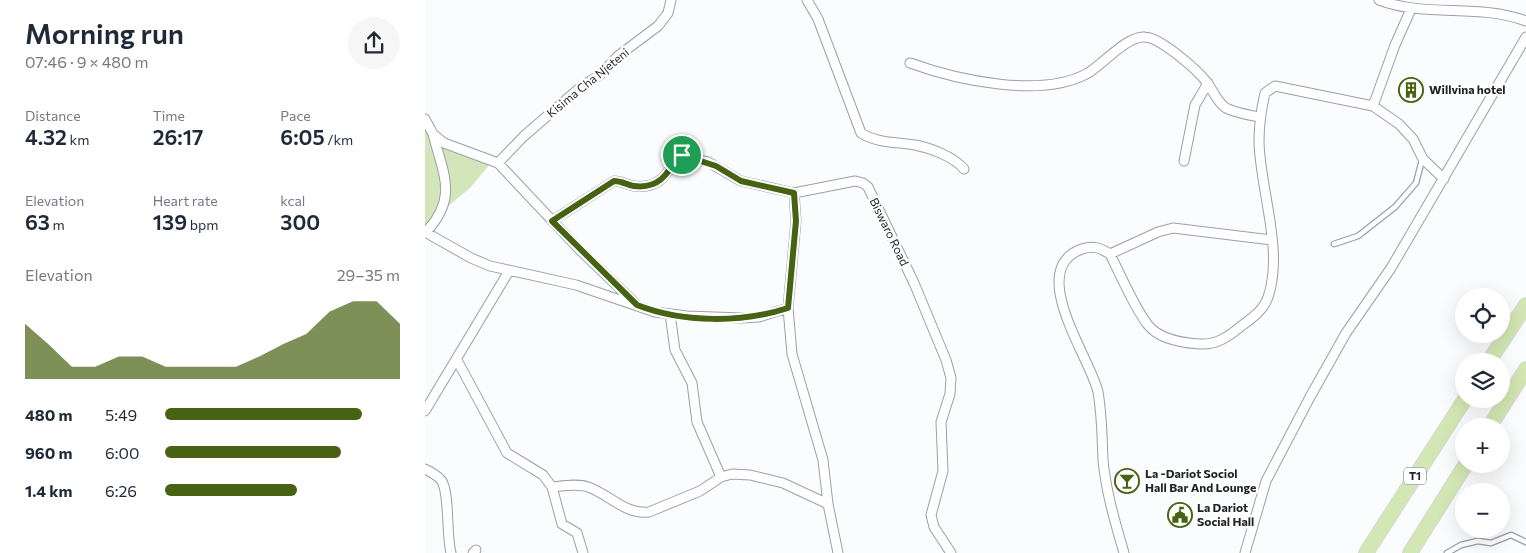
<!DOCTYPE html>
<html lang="en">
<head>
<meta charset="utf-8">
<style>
  :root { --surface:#fff; --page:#f6f6f7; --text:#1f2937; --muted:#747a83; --accent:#476212 }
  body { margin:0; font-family:Commissioner,sans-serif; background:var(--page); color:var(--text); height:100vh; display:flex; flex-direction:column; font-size:19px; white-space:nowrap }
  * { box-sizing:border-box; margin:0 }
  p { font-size:16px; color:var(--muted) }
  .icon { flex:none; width:28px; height:28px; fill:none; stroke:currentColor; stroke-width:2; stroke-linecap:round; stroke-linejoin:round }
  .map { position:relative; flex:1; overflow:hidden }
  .drawer { display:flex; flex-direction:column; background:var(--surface); width:425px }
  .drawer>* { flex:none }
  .buttons { position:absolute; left:1030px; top:288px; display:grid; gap:10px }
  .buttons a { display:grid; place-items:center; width:55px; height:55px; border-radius:50%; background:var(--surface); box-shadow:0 5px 20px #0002; font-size:25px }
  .pin { position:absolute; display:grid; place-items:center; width:42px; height:42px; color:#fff; margin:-21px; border:2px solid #fff; border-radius:50%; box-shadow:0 1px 5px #0007 }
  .round { display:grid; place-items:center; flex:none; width:52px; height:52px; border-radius:26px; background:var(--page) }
  .head { display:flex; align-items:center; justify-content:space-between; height:85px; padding:0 25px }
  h1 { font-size:28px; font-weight:600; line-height:38px }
  .figures { display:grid; grid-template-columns:repeat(3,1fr); gap:8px; height:85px; padding:5px 25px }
  .figures div { display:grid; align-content:center }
  .figures b { font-size:21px; font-weight:600 }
  .figures small { font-size:14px; font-weight:400 }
  .figures p { font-size:14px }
  .chart { height:140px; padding:10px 25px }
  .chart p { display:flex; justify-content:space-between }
  .chart svg { width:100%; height:90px; margin-top:5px; fill:var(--accent); opacity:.7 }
  ul { padding:0 25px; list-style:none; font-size:16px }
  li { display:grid; grid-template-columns:80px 60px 1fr; align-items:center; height:38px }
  li i { height:12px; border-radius:6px; background:var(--accent) }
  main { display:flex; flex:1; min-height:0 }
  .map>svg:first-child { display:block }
</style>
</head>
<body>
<main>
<section class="drawer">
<div class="head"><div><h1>Morning run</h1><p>07:46 · 9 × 480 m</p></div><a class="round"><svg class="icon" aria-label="share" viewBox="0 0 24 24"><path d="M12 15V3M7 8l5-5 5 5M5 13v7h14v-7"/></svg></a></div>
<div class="figures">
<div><p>Distance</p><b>4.32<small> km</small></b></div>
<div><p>Time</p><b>26:17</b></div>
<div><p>Pace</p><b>6:05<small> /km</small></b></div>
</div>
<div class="figures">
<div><p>Elevation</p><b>63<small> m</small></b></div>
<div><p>Heart rate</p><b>139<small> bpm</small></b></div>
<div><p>kcal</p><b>300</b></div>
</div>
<div class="chart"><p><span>Elevation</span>29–35 m</p>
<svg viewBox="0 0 160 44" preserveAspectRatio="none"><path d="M0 44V17L10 27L20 38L30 38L40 33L50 33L60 38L70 38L80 38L90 38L100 33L110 27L120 22L130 11L140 6L150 6L160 17V44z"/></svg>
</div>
<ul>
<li><b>480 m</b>5:49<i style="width:84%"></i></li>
<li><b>960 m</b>6:00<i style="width:75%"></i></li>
<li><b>1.4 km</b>6:26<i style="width:56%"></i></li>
</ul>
</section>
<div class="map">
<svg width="1101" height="553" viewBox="0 0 1101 553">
  <rect width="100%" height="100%" fill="#fbfcfe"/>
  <path fill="#d2e6b9" d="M0,127L10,141L65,164L45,188L0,225Z"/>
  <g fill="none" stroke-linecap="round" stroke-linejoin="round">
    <defs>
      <path id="service" d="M909,244L933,236L970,207L991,183L997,160
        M1022,553L1036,545L1053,541L1066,543L1086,535L1101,542"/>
      <path id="minor" d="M382,0L393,19L436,133C451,143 472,142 490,145C506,148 529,157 539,169
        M954,0C1002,18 1053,3 1101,21
        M485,63C532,80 617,99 663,73C678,64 703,35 720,37C736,38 774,71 783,84C789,92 792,102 801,108C811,113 824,115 834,117
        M948,106L970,45L986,9
        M0,119L8,134L19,143L73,163L153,248L210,303
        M759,161L770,105L783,83
        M73,163L99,136L157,86L175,75L193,56L233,26L243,13L246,0
        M369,193L371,221L363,308L367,354L398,460L403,504L413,553
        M127,221L189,181C197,181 202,185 209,186C233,189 243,175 252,156L283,162L316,181L369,193L430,181L438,183L443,187L489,283L521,360L526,378L525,394L516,422L518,471L506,515L509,527L526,553
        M0,232L46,258L65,266L151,285L230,312L262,316L316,318L334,317L363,308
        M0,233C34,198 18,174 8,134
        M685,254L733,232L748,228L847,240
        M245,314L250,350L267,383L272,422L296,477
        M32,360L82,453L118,475L127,487L137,524L152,533L158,553
        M0,411L84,271
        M0,469C6,472 12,475 16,480C25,491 21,535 26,553
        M127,487C137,486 153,483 163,487C184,494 200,515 224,512L275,491L296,477L307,474L325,475L358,483L403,504
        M48,553L51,550
        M699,553C690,522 681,492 678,460C677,437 677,415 673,392C666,359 600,269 657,249C669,245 675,248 685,254C695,274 710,309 723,325C734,339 758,343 775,344C791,345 803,337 815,327C826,319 839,310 843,297C859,251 835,189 834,142C834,125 836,110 840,93L850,86L948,106L974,124L988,139L998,159L1019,179
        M820,553L841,481L885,397L921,333L966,268L1101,37"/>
      <path id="trunk" d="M1064,361L1101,305
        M1065,426L1101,369
        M941,553L1040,399
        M985,553L1041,464"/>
    </defs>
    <use href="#service" stroke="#9b9fab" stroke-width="7"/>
    <use href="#minor" stroke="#9b9fab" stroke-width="11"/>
    <use href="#trunk" stroke="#d7d7d8" stroke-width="16"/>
    <use href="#service" stroke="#fff" stroke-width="4.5"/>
    <use href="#minor" stroke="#fff" stroke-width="9"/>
    <use href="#trunk" stroke="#d2e7b3" stroke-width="14"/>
  </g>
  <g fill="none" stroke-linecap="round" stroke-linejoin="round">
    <defs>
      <path id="route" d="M257,155L291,166L316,181L369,193L371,221L363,308C317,323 258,323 212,305L127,221L189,181C197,181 202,185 209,186C233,189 243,175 252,156Z"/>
    </defs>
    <use href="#route" stroke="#fff" stroke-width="10"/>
    <use href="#route" stroke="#476212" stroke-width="6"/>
  </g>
  <defs>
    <symbol id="building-ring" viewBox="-11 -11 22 22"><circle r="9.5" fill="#fff" stroke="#476212" stroke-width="1.5"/><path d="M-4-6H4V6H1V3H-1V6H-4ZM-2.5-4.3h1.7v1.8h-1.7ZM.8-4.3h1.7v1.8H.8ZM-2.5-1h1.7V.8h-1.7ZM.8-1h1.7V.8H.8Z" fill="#476212"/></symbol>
    <symbol id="bar-ring" viewBox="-11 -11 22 22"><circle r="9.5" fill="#fff" stroke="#476212" stroke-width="1.5"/><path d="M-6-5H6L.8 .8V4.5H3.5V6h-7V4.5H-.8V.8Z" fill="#476212"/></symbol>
    <symbol id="civic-ring" viewBox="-11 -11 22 22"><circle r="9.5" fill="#fff" stroke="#476212" stroke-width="1.5"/><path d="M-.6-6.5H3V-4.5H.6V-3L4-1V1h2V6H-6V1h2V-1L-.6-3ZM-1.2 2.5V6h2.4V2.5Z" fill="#476212"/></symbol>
  </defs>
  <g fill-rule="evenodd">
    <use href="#building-ring" x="972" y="76" width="28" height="28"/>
    <use href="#bar-ring" x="688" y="467" width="28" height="28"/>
    <use href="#civic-ring" x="741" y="501" width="28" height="28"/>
  </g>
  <g text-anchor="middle" stroke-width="5" stroke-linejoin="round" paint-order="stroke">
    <rect fill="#fff" stroke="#626467" stroke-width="1" x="979" y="467.5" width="22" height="17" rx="4"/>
    <g font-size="11" font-weight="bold" fill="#1f2126">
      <text x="990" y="480">T1</text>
    </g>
    <g font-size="12" fill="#1f2126" stroke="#fff">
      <text transform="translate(163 83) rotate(-39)" y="4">Kisima Cha Njeteni</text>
      <text transform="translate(464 232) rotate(64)" y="4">Biswaro Road</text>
    </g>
    <g font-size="12" font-weight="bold" fill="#1f2126" stroke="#fff" text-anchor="start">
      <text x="1004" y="94">Willvina hotel</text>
      <text x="720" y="478">La -Dariot Sociol<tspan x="720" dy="14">Hall Bar And Lounge</tspan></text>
      <text x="772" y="512">La Dariot<tspan x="772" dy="14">Social Hall</tspan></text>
    </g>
  </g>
</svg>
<div class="buttons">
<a><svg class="icon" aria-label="locate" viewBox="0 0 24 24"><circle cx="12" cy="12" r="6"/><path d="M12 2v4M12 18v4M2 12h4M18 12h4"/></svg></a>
<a><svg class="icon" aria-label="layers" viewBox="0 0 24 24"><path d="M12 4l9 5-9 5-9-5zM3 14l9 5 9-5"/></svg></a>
<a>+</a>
<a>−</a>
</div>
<div class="pin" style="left:257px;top:155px;background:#1e9e55"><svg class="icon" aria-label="arrive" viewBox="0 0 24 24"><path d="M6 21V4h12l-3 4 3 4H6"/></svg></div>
</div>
</main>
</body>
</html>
